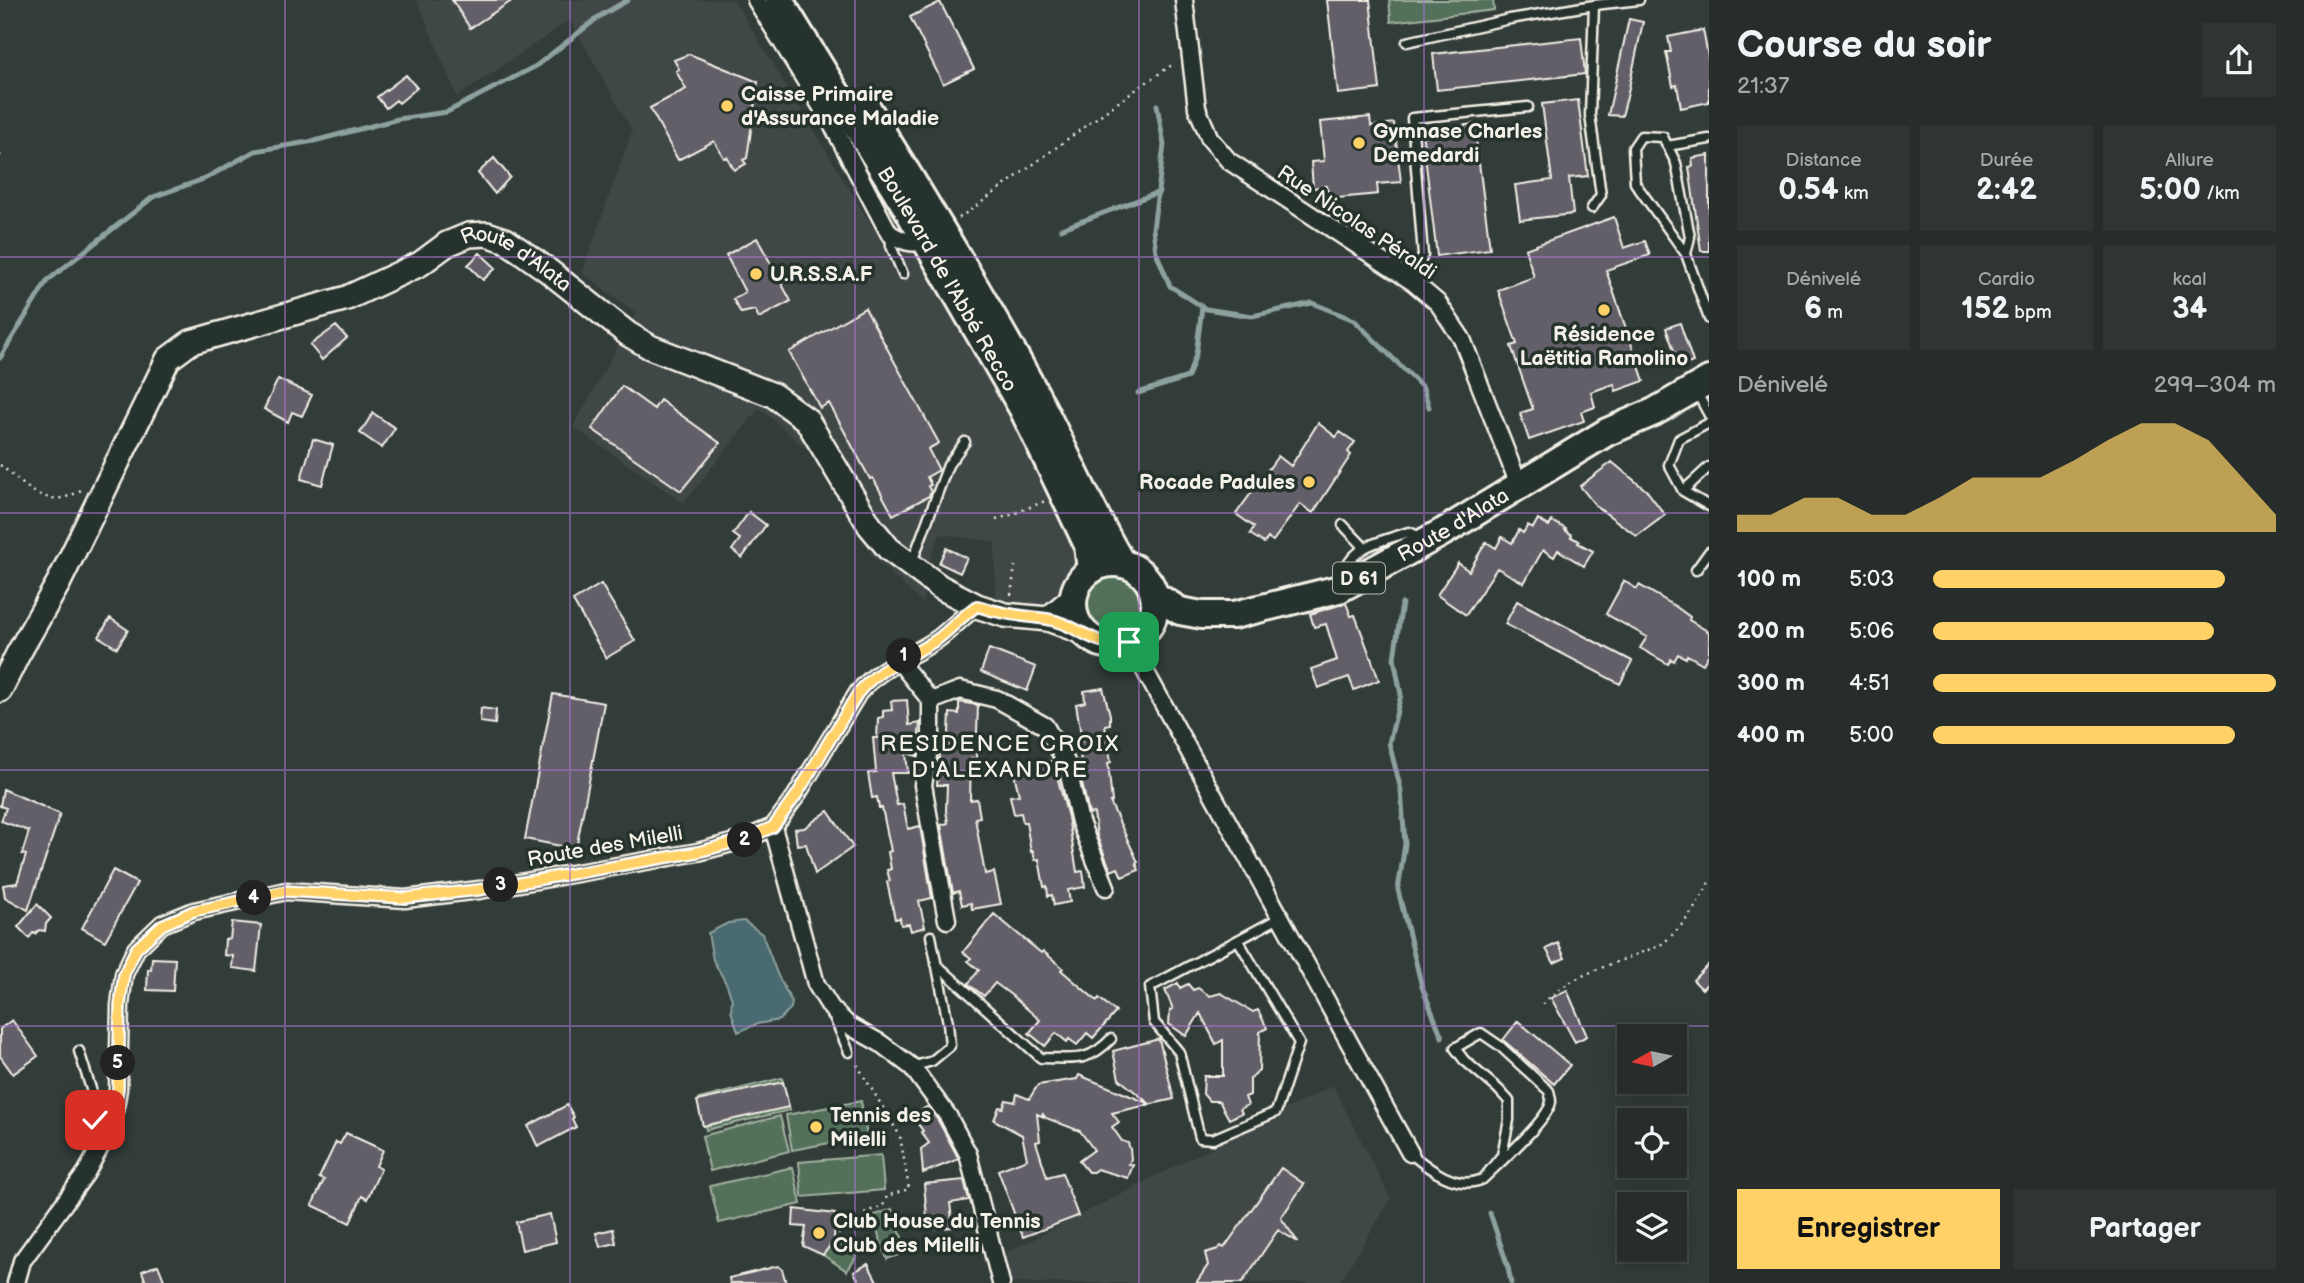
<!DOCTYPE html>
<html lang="fr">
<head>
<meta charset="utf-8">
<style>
  :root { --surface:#262d2b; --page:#2e3533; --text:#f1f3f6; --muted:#a4a8a9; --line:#424947; --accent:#ffd166 }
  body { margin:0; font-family:"Balsamiq Sans",sans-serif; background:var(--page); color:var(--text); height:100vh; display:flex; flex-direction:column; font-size:26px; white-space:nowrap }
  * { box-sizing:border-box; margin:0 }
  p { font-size:23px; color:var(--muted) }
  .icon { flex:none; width:38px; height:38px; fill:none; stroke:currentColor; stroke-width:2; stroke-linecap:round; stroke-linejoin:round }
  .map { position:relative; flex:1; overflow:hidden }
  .details { display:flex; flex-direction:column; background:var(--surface); width:595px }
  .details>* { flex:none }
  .needle { width:46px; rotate:261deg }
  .fabs { position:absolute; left:1617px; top:1024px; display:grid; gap:14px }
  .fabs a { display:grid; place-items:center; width:70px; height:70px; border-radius:0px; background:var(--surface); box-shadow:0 4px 18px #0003,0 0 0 2px var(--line); font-size:35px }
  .pin { position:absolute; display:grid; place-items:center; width:60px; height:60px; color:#fff; margin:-30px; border-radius:14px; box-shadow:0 4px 10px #0006 }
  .km { position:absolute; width:35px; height:35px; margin:-18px; border-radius:50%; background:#222; color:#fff; font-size:19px; line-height:35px; text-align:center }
  .round { display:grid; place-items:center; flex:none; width:74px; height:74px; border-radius:0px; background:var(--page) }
  .overview { display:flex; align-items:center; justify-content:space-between; height:119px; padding:0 28px }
  h1 { font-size:38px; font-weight:800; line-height:52px }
  .figures { display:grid; grid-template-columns:repeat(3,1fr); gap:10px; height:119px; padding:7px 28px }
  .figures div { display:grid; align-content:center; border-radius:0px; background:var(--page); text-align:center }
  .figures b { font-size:30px; font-weight:800 }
  .figures small { font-size:19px; font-weight:400 }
  .figures p { font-size:19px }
  .chart { height:196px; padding:14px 28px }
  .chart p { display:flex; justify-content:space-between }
  .chart svg { width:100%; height:126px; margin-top:7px; fill:var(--accent); opacity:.7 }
  .primary-button { display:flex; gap:14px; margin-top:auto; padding:14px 28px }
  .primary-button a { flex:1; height:80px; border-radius:0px; background:var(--accent); color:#111; font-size:28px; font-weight:800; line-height:80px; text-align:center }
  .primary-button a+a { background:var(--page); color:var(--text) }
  ul { padding:0 28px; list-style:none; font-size:23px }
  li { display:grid; grid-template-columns:112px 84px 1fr; align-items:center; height:52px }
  li i { height:18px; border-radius:9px; background:var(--accent) }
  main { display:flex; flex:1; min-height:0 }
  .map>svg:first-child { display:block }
</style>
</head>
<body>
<main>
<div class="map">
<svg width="1709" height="1283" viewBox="0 0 1709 1283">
  <rect width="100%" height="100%" fill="#323c39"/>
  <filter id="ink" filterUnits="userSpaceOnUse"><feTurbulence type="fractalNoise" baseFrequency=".0143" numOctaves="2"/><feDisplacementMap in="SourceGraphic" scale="14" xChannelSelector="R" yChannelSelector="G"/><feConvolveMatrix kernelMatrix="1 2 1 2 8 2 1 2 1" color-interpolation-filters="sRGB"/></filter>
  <g filter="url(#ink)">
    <path fill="#414647" d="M417,0H734L890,255L912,244L931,264L1075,543L1079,564L1067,590L1033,609L995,601V542L940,534L929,564L923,604L873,557L822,462L759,408L684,503L573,427L636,313L582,273L632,131L570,20L457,97Z
      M1333,1085L1391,1199L1339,1283H1012L1002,1255Z"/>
    <path fill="#52715a" stroke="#a3b1a1" stroke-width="2" d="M1389,0H1493L1494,10L1391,22Z
      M1084 605a30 30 0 1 1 60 0a30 30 0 1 1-60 0Z
      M782,1078L790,1110L706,1130L699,1099Z
      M861,1101L867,1136L792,1150L786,1115Z
      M780,1116L789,1151L710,1171L702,1136Z
      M881,1155L884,1190L802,1197L799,1162Z
      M793,1167L801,1204L719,1223L710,1186Z
      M892,1209L907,1252L887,1259L872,1216Z
      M834,1240L857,1256L847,1271L823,1255Z"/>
    <path fill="#496b6f" stroke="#8da19f" stroke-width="2" d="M744,921L762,934L778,976L792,1002L791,1008L779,1020L757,1024L738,1032L731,1011L732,1000L727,985L713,960L708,933L728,923Z"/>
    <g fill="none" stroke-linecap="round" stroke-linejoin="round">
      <path stroke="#8da19f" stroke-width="5" d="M1157,105L1164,145L1153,229L1156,252L1170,286L1206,309L1252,316L1312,303L1354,320L1423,388L1429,407
        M1061,229L1159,192
        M0,358L47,281L153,197L204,179L255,151L314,141L398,119L447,112L536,66L600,16L628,0
        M1138,393L1188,377L1196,354L1202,307
        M1402,603L1394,658L1401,695L1389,743L1401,790L1405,844L1398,890L1422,987L1442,1037
        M1490,1213L1508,1267L1511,1283"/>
    </g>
    <path fill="#645e68" stroke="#f4f1e8" stroke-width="2" d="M452,0H513L470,28Z
      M1327,0H1370L1380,89L1338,94Z
      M940,2L974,69L943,84L910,17Z
      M1629,19L1643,22L1627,97L1622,116L1608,115Z
      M1703,30L1709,61V102L1681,108L1677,85L1673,86L1666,52H1671L1668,37Z
      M1581,38L1585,74L1437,90L1433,54Z
      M689,54L758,82L747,158L743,160L746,164L734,170L727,157L724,158L714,141L678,160L650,108L686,89L676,71L679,69L674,60Z
      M406,75L417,88L399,103L396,100L386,108L377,97Z
      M1578,100L1588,176L1569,178L1573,214L1520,220L1515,185L1552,180L1542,104Z
      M1370,117L1371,126L1394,123L1401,182L1377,184L1378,194L1328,199L1327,186L1313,188L1311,162L1324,161L1320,122Z
      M1474,124L1490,249L1437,256L1422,131Z
      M1709,155V251H1701L1689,167L1693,166L1692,158Z
      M494,158L510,177L495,194L478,173Z
      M1614,217L1624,248L1645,241L1650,255L1606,270L1644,381L1616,391L1614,384L1591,392L1595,407L1581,412L1584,421L1529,440L1520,413L1533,409L1511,346L1517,344L1498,290L1534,277L1525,249Z
      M757,238L791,301L759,318L755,310L741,313L733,299L745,292L726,255Z
      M480,253L496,268L483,280L468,265Z
      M865,308L939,443L928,449L939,470L927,477L931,485L928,486L931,492L929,496L893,515L873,478L870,479L829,403L820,408L789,352Z
      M1680,323L1693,362L1680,367L1666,328Z
      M336,326L347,338L322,360L310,345Z
      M278,379L312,395L302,416L292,412L288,422L264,409Z
      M622,386L654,409L660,400L720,443L681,491L592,429Z
      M373,413L395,428L382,448L360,433Z
      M1318,423L1336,437L1340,432L1355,442L1348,452L1351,455L1313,513L1300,504L1273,541L1268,538L1264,543L1250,534L1254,527L1236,514L1278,456L1291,466Z
      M313,439L333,445L322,485L301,479Z
      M1612,462L1647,491L1665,515L1637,536L1596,506L1580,486Z
      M749,512L766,525L742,558L732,550L740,539L733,534Z
      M1538,519L1549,526L1552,521L1566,529L1565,530L1572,535L1571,537L1579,541L1578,543L1593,551L1584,566L1558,550L1554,557L1543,550L1524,583L1497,568L1466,615L1437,595L1458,563L1469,571L1486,542L1496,548L1502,537L1512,543L1519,530L1523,533L1528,525L1533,528Z
      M946,548L967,558L960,573L939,563Z
      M1624,581L1637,589L1639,585L1675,606L1690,617L1689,620L1709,632V654L1703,664L1687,655L1686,658L1678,654L1674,661L1671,659L1668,664L1640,648L1647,637L1606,614Z
      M601,584L635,641L606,658L573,601Z
      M1517,601L1632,661L1620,684L1505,624Z
      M1346,603L1351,616L1355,615L1379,680L1354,690L1349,677L1318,688L1311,669L1337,660L1326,624L1314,627L1310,614Z
      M110,618L128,630L117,648L99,637Z
      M989,649L1036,667L1027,691L981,672Z
      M1103,688L1110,715V724L1105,725L1111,762L1108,763L1112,802H1110L1138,862L1136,863L1139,870L1122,877L1118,868L1111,871L1097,836L1094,813L1089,814L1077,761L1081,760L1078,742L1082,741L1076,704L1085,702L1084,691Z
      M553,694L604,703L576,849L525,839Z
      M907,700L909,725L920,723L917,756L906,753L908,773H891L897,805L903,804L908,829L920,826L932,898L919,901L925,927L911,931L909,924L901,925L900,918L895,919L887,882L890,881L887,870L891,869L888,852L891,851L882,808H879L877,797L872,798L868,773L876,772L873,738H877L878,718L883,717V711L892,710L891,701Z
      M959,702L978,705L976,759L971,758L970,800L977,799L980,817L975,818L985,874L994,872L1001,904L972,909L971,903L962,905L959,891L953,893L941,825L948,823L946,811L947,785H937L940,750L948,751L950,713L959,714Z
      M481,708L496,710L495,724L480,722Z
      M1053,761L1068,817L1077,872L1083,871L1085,887L1068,890L1070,902L1054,905L1052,895L1048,896L1047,886L1044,887L1039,859L1035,860L1033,851L1031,852L1026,822H1023L1021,813L1014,814L1010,796L1019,795L1013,769Z
      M3,789L60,814L28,910L5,897L3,885L17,883L26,855L22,854L29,831L1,821L6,808L0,806Z
      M828,811L853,847L815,874L806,844L797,845L795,829L804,828Z
      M113,870L137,883L105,941L82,928Z
      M37,904L51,918L46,924L45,931L39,930L35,934L33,933L29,938L18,927Z
      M994,914L1041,953L1043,951L1063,968L1061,970L1097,1001L1099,998L1116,1012L1093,1038L1087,1033L1077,1045L1069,1039L1067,1042L1056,1033L1045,1046L1029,1033L1040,1020L1011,995L995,983L984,996L968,984L979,970L968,961L971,958L963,952Z
      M232,922L261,925L256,971L232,968L233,956L224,955L225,939H230Z
      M1558,943L1565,958L1554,963L1546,949Z
      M152,958L175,959L173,991L147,990L148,969L151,970Z
      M1709,964V982L1702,989L1693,980Z
      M1178,983L1180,988L1188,984L1193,990L1198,988L1210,996L1221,993L1253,1012L1258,1010L1267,1028L1260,1032L1259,1070L1250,1079V1095L1245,1097L1248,1105L1240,1109L1242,1113L1229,1119L1219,1101H1209L1203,1094L1204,1076H1223V1040L1216,1044L1200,1013L1186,1036L1169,1024L1170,1010L1173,1009L1165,990Z
      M1567,990L1587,1036L1575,1042L1551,998Z
      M12,1020L38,1056L13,1074L0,1056V1029Z
      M1518,1021L1570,1065L1554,1084L1503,1040Z
      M1159,1039L1174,1099L1112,1113L1119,1122L1112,1127L1122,1141L1128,1143L1130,1149L1131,1159L1129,1164L1133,1165L1128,1178L1097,1169L1093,1172H1088L1079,1161L1094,1150L1080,1131L1046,1118L1042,1113L1044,1117L1037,1114L1040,1141L1036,1142L1047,1177L1062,1173L1078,1216L1023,1237L998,1170L1027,1159L1022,1135L994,1120L999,1107L1003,1108L1006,1100L1015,1102L1017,1094L1029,1099L1038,1085L1077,1079L1079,1075L1150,1104L1119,1079L1113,1051Z
      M783,1082L789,1107L703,1126L697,1101Z
      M567,1105L574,1117L572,1119L576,1127L538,1147L528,1126Z
      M928,1106L939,1122L959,1159L923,1173L921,1149L929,1143L921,1132L923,1131L918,1124L922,1120L917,1113Z
      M346,1133L383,1150L376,1166L381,1169L367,1199L362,1196L350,1223L312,1205L324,1180L319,1178L336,1142L340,1144Z
      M1281,1168L1304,1184L1281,1218L1298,1242L1278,1230L1242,1283H1196L1208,1265L1205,1253L1218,1249L1221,1246L1224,1248Z
      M964,1180L969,1200L950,1203L953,1227L928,1229L924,1184Z
      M794,1209L835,1214L834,1240L823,1255L803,1246L806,1227L793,1226Z
      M550,1214L556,1242L522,1250L516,1222Z
      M613,1229L616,1243L600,1247L596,1233Z
      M868,1264L878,1283H860L854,1272Z
      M158,1265L164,1280L146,1283L142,1271Z
      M778,1266L782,1269L786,1283H730L729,1278Z"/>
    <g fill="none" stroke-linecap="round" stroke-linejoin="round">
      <defs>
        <path id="lane" d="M1407,42L1510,19L1594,5
          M1667,146L1709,139
          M1592,208L1601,195L1590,115L1594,5L1639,0
          M890,234L891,246L903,274
          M1686,254L1690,237L1676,163L1663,137L1641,136L1633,148L1635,183L1686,254L1709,319
          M1413,282L1423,255L1412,118L1528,107
          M1696,391L1709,415
          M1709,423L1679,439L1669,465L1683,491L1709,506
          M1683,491L1709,467
          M1343,525L1364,547
          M912,562L948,465L965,442
          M1696,570L1709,552
          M1342,579C1350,545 1379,542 1409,532L1422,538
          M1238,940L1299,1043L1276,1112L1213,1139L1200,1138L1179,1052L1154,1022L1150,987L1281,917
          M936,964L1041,1058C1073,1058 1087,1064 1111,1039
          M833,1015L849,1052
          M79,1051L91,1089L95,1120L105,1138
          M912,1067L932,1061L950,1046L948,1023L931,936
          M1410,1153C1429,1169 1457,1191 1483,1179C1498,1164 1548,1120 1551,1102C1551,1097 1550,1095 1549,1091L1500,1046L1481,1033L1455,1048L1464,1060L1498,1089L1509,1101V1120L1502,1155L1483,1179"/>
        <path id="street" d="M756,0L832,124L889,233C902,241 911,245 926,241
          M1184,0L1197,108L1210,139L1229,161L1413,282L1438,303L1462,339L1519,485
          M1139,636L1142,665
          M1118,645L1142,665L1145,671L1410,1153
          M898,660L931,701V738L923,785L947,920
          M931,701L960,690L997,699L1045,726L1066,762L1080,822L1106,887
          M773,827L816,984L831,1008L848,1025L880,1043L912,1067L948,1116L968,1154L1001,1283
          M16,1283L22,1261L86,1173L105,1138L114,1114L118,1089L120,1005L124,974L136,949L162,924L194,911L286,891L405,899L479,890L698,852L743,840L773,827L796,796L858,693C881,665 911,658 939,638C952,628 963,616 977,606"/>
        <g id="secondary">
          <path d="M1048,619L1073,598"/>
          <path id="s1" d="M0,690L18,654L59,582L168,359L191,342L347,298L420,264L447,244L469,235L487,234L505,240L546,269L628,334L650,347L773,395L807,420L870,526L889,549L940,587L977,606L1005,615L1048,619L1085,633"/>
        </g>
        <g id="primary">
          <path id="s2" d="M779,0L907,208L1023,409L1088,545L1091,570"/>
          <path d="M865,105C924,200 982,295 1035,393C1065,450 1089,509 1122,564"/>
          <circle cx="1114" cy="604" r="41"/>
          <path id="s3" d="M1154,595L1180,611L1202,615H1234L1339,589L1443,532L1607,432L1654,412L1709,380"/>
        </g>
      </defs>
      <use href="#lane" stroke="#f4f1e8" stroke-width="13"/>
      <use href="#street" stroke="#f4f1e8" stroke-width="21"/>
      <use href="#secondary" stroke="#f4f1e8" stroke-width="28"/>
      <use href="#primary" stroke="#f4f1e8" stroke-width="32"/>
      <path stroke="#f4f1e8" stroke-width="2.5" stroke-dasharray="2 5" stroke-linecap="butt" d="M0,154V161
        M959,218C1032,167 1101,112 1175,63
        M0,465C27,486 46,512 81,490
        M996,519L1008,516L1045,501
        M1011,595L1015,566
        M1543,1004C1567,977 1605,967 1638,954C1646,950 1657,948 1663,943C1681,929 1700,903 1709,882
        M838,1234C852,1229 860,1227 866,1212L883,1206L887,1196L909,1189L900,1136L856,1063"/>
      <use href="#lane" stroke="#26332d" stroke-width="8"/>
      <use href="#street" stroke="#26332d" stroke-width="16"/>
      <use href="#secondary" stroke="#26332d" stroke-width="23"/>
      <use href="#primary" stroke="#26332d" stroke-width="26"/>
    </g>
  </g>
  <g fill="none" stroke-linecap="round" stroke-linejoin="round" filter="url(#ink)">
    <defs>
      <path id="route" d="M95,1120L105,1138L114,1114L118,1089L120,1005L124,974L136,949L162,925L194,911L286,891L405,898L478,890L698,852L743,840L773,827L796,796L858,693C881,665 911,658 939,638C952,628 963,615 977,606C1001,614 1023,616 1047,619C1079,624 1095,650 1129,642"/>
    </defs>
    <use href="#route" stroke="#fff" stroke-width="14"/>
    <use href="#route" stroke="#ffd166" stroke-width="9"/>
  </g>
  <path fill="none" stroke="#a571cd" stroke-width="2" stroke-opacity="0.55" d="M285,0V1283M570,0V1283M855,0V1283M1139,0V1283M1424,0V1283M0,257H1709M0,513H1709M0,770H1709M0,1026H1709"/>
  <g fill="#ffd166" stroke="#26332d" stroke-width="2.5">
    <circle cx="727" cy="106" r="7"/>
    <circle cx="1359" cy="143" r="7"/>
    <circle cx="756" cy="274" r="7"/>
    <circle cx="1604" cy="310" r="7"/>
    <circle cx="1309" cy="482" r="7"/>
    <circle cx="816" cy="1127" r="7"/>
    <circle cx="819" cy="1233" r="7"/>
  </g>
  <g text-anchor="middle" stroke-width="7" stroke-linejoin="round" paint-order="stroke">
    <rect fill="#26332d" stroke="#b6b8b0" stroke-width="2" x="1333" y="562.5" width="52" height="31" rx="5"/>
    <g font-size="19" font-weight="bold" fill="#f4f1e8">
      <text x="1359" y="585">D 61</text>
    </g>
    <g font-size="21" font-weight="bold" fill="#f4f1e8" stroke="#26332d" text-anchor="start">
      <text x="741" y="101">Caisse Primaire<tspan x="741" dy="24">d'Assurance Maladie</tspan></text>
      <text x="1373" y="138">Gymnase Charles<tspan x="1373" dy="24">Demedardi</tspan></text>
      <text x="770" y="281">U.R.S.S.A.F</text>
      <text x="1604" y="341" text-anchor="middle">Résidence<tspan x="1604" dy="24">Laëtitia Ramolino</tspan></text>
      <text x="1295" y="489" text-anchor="end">Rocade Padules</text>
      <text x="830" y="1122">Tennis des<tspan x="830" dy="24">Milelli</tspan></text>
      <text x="833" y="1228">Club House du Tennis<tspan x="833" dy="24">Club des Milelli</tspan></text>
    </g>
    <g font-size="21" fill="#f4f1e8" stroke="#26332d">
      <text transform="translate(1357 222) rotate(34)" y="7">Rue Nicolas Péraldi</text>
      <text dy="7" stroke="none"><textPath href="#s1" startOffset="754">Route d'Alata</textPath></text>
      <text dy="7" stroke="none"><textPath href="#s2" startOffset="326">Boulevard de l'Abbé Recco</textPath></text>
      <text dy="7" stroke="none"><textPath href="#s3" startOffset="324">Route d'Alata</textPath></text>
      <text transform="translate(605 846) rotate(-10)" y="7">Route des Milelli</text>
    </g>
    <g font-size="23" letter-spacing="2" fill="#f4f1e8" stroke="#26332d">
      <text x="1000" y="751">RESIDENCE CROIX<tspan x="1000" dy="26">D'ALEXANDRE</tspan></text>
    </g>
  </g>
</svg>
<div class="fabs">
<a><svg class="needle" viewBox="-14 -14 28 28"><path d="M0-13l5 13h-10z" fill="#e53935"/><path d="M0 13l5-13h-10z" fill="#a4a8a9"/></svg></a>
<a><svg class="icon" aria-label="locate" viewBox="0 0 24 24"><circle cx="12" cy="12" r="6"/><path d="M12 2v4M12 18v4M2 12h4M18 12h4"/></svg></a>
<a><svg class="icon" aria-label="layers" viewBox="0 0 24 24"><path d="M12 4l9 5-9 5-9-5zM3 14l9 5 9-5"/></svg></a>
</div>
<div class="pin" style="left:1129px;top:642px;background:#1e9e55"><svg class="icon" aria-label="arrive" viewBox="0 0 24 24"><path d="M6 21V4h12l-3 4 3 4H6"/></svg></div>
<div class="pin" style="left:95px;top:1120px;background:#d93025"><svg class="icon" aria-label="check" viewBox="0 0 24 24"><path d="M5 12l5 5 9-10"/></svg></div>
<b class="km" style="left:904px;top:656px">1</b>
<b class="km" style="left:745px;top:840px">2</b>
<b class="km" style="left:501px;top:885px">3</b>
<b class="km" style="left:254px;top:898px">4</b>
<b class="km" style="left:118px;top:1063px">5</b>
</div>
<section class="details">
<div class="overview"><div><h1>Course du soir</h1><p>21:37</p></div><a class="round"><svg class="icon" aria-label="share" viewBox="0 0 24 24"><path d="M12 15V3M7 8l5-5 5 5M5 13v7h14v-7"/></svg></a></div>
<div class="figures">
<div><p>Distance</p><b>0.54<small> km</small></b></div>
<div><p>Durée</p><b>2:42</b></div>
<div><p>Allure</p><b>5:00<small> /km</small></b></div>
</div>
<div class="figures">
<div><p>Dénivelé</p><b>6<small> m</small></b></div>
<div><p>Cardio</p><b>152<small> bpm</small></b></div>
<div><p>kcal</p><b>34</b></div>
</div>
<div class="chart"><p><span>Dénivelé</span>299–304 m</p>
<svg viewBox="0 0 160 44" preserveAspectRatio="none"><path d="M0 44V38L10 38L20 32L30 32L40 38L50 38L60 32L70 25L80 25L90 25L100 19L110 12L120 6L130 6L140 12L150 25L160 38V44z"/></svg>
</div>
<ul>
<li><b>100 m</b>5:03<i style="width:85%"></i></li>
<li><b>200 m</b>5:06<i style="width:82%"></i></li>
<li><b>300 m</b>4:51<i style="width:100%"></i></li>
<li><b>400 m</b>5:00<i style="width:88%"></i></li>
</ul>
<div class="primary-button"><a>Enregistrer</a><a>Partager</a></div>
</section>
</main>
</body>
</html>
